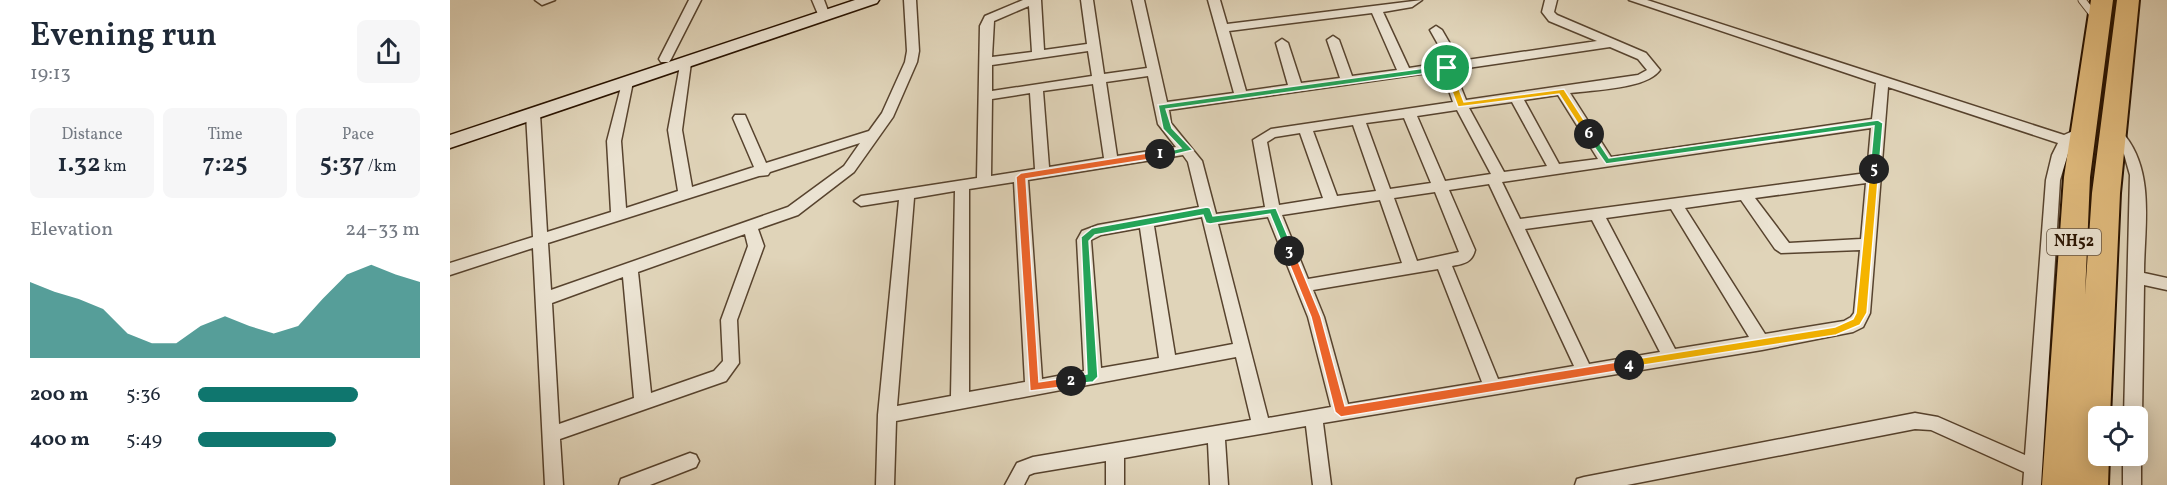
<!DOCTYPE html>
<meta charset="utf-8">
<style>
body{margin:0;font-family:Vollkorn,serif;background:#f6f6f7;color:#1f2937;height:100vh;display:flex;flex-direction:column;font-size:22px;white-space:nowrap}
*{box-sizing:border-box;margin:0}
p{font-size:20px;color:#747a83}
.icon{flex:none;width:33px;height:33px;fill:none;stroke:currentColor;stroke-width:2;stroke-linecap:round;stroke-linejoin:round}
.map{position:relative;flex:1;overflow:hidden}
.panel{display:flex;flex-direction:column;background:#fff;width:450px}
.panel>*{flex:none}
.controls{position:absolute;left:1638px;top:406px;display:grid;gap:12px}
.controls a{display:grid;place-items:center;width:60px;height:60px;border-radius:9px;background:#fff;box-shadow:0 3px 15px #0003;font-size:30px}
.pin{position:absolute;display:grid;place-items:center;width:51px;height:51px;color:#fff;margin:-26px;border:3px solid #fff;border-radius:50%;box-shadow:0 2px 6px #0007}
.km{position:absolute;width:30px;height:30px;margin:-15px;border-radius:50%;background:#222;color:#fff;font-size:16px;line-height:30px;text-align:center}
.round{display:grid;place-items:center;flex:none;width:63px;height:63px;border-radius:9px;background:#f6f6f7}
.overview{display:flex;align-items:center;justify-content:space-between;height:102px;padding:0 30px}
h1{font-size:33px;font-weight:600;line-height:45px}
.figures{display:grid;grid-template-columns:repeat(3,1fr);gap:9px;height:102px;padding:6px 30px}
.figures div{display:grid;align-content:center;border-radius:9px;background:#f6f6f7;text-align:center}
.figures b{font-size:26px;font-weight:600}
.figures small{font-size:16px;font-weight:400}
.figures p{font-size:16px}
.chart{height:168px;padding:12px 30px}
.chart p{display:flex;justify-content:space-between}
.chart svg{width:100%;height:108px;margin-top:6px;fill:#0f766e;opacity:.7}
ul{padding:0 30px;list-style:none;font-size:20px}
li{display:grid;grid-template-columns:96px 72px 1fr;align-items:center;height:45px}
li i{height:15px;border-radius:8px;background:#0f766e}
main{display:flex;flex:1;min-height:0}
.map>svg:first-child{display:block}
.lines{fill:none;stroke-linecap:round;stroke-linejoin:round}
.lane-casing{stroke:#57432e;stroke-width:9}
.street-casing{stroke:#57432e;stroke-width:3}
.secondary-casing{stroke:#291300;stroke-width:3}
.highway-casing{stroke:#291300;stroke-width:4}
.lane{stroke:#ebe3d2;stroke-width:7}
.street{fill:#ebe3d2;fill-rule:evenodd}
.secondary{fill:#ebe3d2;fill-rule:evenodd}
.highway{fill:#e0ba7c;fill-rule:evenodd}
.split-1{fill:#22a559;stroke:#fff;stroke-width:1.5}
.split-2{fill:#f0652b;stroke:#fff;stroke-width:1.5}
.split-3{fill:#22a559;stroke:#fff;stroke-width:1.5}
.split-4{fill:#f0652b;stroke:#fff;stroke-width:1.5}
.split-5{fill:#f5b400;stroke:#fff;stroke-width:1.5}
.split-6{fill:#22a559;stroke:#fff;stroke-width:1.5}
.split-7{fill:#f5b400;stroke:#fff;stroke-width:1.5}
.labels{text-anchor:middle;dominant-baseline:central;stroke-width:5;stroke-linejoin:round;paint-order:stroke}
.shield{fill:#ebe3d2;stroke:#63513f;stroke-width:1.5}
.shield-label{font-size:16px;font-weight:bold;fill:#291300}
</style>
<main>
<section class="panel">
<div class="overview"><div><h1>Evening run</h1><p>19:13</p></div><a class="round"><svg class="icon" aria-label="share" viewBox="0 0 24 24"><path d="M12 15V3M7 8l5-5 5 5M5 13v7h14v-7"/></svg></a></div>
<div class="figures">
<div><p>Distance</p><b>1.32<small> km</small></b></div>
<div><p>Time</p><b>7:25</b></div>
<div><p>Pace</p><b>5:37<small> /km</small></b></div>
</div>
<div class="chart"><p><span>Elevation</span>24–33 m</p>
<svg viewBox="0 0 160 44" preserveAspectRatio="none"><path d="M0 44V13L10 17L20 20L30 24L40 34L50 38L60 38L70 31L80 27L90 31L100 34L110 31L120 20L130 10L140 6L150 10L160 13V44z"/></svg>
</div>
<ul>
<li><b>200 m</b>5:36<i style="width:72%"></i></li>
<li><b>400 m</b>5:49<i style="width:62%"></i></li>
</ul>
</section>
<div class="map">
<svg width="1717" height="485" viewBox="0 0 1717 485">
<rect width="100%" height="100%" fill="#e0d4b9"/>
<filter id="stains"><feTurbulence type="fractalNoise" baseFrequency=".00333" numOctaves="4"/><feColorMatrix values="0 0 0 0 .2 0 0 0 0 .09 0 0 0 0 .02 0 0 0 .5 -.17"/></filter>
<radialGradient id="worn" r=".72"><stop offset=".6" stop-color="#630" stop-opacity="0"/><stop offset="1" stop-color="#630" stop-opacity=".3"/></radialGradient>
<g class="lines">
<defs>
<path id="lane" d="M1632 0 1646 18"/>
<path id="street" d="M85 0H105L92 5Z
M239 0H251L221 59 219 62H211L209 59Z
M362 0H374L380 16 378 19H370Z
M454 0H466L469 51 467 62 443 117 404 172 348 215 308 229 314 246 287 320 289 363 276 381 110 439 113 485H95L83 248 0 275V263L83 237 76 114 78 111H88L90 114 97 232 161 212 157 141 173 79H181L183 82 171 141 176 208 228 191 218 130 231 60 235 59 241 63 232 130 242 187 304 167 283 118 285 115H295L316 163 419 131 432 113 455 62 457 51ZM410 143 394 166 338 207 101 290 98 243 309 176 318 175 320 172ZM295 234 298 246 271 320 273 361 264 371 201 393 188 272ZM173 277 184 398 109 424 102 303Z
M573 0H591L594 50 637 44 631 0H643L654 74 697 68 682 0H694L717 102 784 93 758 0H770L777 24 972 0 962 7 933 12 959 68 998 62 980 30 986 26 992 30 1010 61 1147 41 1099 21 1092 12 1095 0H1107L1104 12 1107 15 1196 53 1210 70C1197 89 1143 90 1120 93L1161 157 1422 119 1426 83 1179 0H1197L1614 135 1623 131 1628 132 1630 135 1626 139 1637 143 1639 146 1632 151 1620 147 1610 180 1591 485H1573L1574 472 1481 430 1465 429 1177 485H1125L1127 479 1134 477 1465 413 1488 417 1575 455 1596 180 1602 155 1608 143 1438 87 1420 313 1413 327 1403 332 1312 350 873 423 881 485H863L856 426 775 440 778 485H760L758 443 674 458V485H656V461L584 473 579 475 574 485H555L567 463 583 457 801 420 786 357 446 421 444 485H426L428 415 449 200 411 206 404 201 411 196 527 178 530 26 535 16ZM579 6 582 52 542 57 544 21ZM922 13 947 70 902 76 889 40 883 36 877 40 890 78 851 83 838 43 832 39 826 43 838 85 796 91 779 31ZM1160 47 1188 59 1197 70 1188 75 1016 100 1004 70ZM638 51 642 76 542 91V65ZM992 71 1003 102 821 129 803 140 815 207 766 214 752 161 721 123 719 110ZM698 76 708 124 726 147 667 156 656 82ZM643 84 654 158 599 167 593 91ZM580 93 585 169 541 176 542 99ZM1108 95 1148 159 1109 164 1074 100ZM1062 102 1097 166 1054 172 1019 108ZM1007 110 1041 174 995 181 967 116ZM954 118 981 183 940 189 916 123ZM903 125 926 191 887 196 863 131ZM1421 128 1417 173 1070 219 1052 182ZM850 133 873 198 829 205 817 142 825 137ZM733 155 738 162 749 207 648 225 632 231 627 240 634 371 592 379 578 180ZM564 182 575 382 519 392V189ZM1416 183 1411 239 1339 243 1305 198ZM1039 184 1124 366 1048 379 1002 266C1013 264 1022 263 1025 250L999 190ZM505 191 501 396 447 406 464 198ZM985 192 1009 252 967 261 944 198ZM930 200 952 263 858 279 832 215ZM1291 200 1325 249 1331 253 1410 250 1404 313 1401 317 1394 321 1315 334 1235 208ZM1221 209 1299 337 1225 349 1156 218ZM752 217 783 344 725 355 704 226ZM818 217 858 317 881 407 818 418 768 224ZM1142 220 1210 352 1139 364 1075 229ZM690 228 709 358 651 368 641 240 651 235ZM988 269 1032 382 898 404 874 317 863 290Z
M1663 126C1670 127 1672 132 1676 137 1705 175 1694 229 1694 273L1717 278V290L1694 285 1692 417 1688 423V417H1674L1680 175 1674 154 1656 130Z
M1688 450 1691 456V485H1673V456H1688Z
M240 453 246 455 249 461 246 467 200 485H169L171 479Z"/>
<path id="secondary" d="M405 0H429L427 3 0 148V135Z"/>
<path id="highway" d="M1641 0H1663L1640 177 1635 295 1642 193 1667 0H1689L1670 193 1660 417H1648V456H1659L1658 485H1592L1614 177Z"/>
</defs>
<use href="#lane" class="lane-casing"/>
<use href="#street" class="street-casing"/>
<use href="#secondary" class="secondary-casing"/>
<use href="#highway" class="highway-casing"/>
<use href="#lane" class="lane"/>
<use href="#street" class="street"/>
<use href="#secondary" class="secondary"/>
<use href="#highway" class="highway"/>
</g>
<path class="split-1" d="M997 65 1000 70 716 109 722 128 743 150 710 158 706 154 731 148 713 129 708 105Z"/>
<path class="split-2" d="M710 151 715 154 714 157 576 179 589 382 621 377 626 381 621 386 580 391 566 177 571 173Z"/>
<path class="split-3" d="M757 207 760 208 763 216 826 208 844 251 836 253 820 214 760 224 756 223 753 215 645 235 639 241 648 377 643 382 617 385V378L637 374 631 237 642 228Z"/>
<path class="split-4" d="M839 247 844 251 871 317 895 406 1179 360 1185 365 1179 369 891 417 885 412 861 317 834 251Z"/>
<path class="split-5" d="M1424 166 1429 169 1417 313 1410 325 1386 335 1175 368 1174 365 1179 360 1385 327 1403 319 1406 313 1420 169Z"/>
<path class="split-6" d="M1428 120 1433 123 1429 169 1424 173 1420 169 1424 126 1156 164 1135 134 1142 132 1159 158Z"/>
<path class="split-7" d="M997 65 1001 68 1014 102 1114 89 1143 134 1136 136 1109 94 1008 107 993 68Z"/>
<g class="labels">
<rect class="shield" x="1597" y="229" width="54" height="26" rx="4.5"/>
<g class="shield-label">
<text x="1624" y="242">NH52</text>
</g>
</g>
<rect width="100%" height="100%" filter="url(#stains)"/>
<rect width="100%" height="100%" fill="url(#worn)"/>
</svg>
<div class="controls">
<a><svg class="icon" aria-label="locate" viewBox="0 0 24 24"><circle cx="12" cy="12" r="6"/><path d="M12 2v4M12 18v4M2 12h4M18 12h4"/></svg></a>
</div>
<div class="pin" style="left:997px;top:68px;background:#1e9e55"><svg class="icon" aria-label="arrive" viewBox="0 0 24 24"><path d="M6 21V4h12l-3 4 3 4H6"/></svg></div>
<b class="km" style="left:710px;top:154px">1</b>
<b class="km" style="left:621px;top:381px">2</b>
<b class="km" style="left:839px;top:251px">3</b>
<b class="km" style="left:1179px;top:365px">4</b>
<b class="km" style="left:1424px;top:169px">5</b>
<b class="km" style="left:1139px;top:134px">6</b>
</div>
</main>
